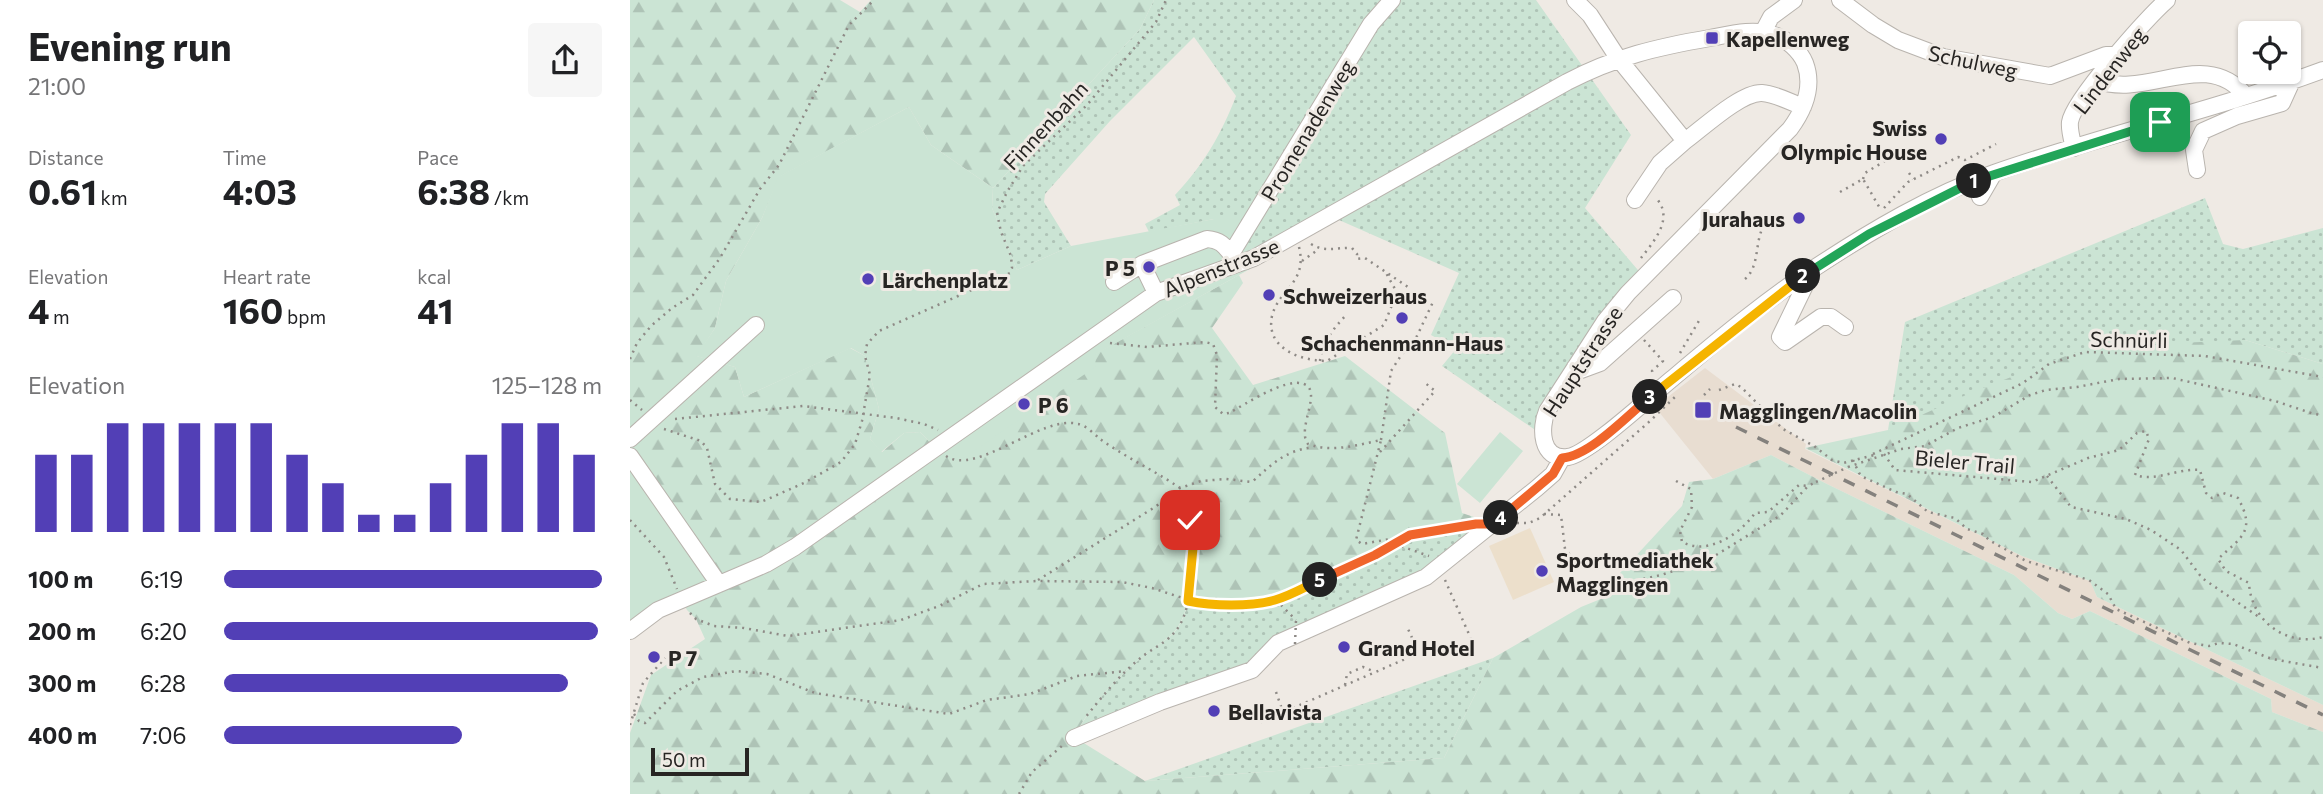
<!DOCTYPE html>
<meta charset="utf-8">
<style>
body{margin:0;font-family:Commissioner,sans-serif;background:#f6f6f6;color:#202124;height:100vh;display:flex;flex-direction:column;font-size:26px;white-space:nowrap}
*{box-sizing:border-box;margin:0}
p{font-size:23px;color:#757577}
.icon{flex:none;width:38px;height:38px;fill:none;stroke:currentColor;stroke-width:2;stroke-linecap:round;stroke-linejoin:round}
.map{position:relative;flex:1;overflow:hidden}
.details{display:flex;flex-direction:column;background:#fff;width:630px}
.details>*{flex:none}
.tools{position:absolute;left:1608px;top:21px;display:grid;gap:14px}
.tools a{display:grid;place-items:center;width:63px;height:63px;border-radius:7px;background:#fff;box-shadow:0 2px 5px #0004;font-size:35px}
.scale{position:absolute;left:21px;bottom:18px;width:98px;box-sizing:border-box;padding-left:7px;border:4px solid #272523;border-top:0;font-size:19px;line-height:24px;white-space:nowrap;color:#272523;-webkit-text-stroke:5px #efeae4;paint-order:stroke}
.pin{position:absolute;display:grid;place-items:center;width:60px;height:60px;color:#fff;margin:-30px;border-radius:14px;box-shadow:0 4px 10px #0006}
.km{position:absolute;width:35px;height:35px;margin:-18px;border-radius:50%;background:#222;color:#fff;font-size:19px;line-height:35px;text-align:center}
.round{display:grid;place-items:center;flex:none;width:74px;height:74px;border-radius:7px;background:#f6f6f6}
.summary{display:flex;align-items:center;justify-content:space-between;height:119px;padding:0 28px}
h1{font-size:38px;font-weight:700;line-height:52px}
.figures{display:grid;grid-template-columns:repeat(3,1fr);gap:10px;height:119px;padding:7px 28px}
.figures div{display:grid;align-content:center}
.figures b{font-size:35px;font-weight:700}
.figures small{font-size:19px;font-weight:400}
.figures p{font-size:19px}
.chart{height:196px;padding:14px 28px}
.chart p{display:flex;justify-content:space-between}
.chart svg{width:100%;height:126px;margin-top:7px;stroke:#523fb6;stroke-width:6}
ul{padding:0 28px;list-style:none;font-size:23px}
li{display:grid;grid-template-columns:112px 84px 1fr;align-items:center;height:52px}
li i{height:18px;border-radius:9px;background:#523fb6}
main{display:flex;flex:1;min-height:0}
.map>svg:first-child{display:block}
.education{fill:#ecdfcb}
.built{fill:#e8ddd1}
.grass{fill:url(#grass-dots)}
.forest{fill:url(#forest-firs)}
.park{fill:#cbe4d4}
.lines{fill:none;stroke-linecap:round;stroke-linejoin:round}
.minor-casing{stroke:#b9b4ae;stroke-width:18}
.path{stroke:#8e8a86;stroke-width:2.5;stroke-dasharray:2 5;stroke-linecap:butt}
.minor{stroke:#fff;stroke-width:16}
.rail{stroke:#84817d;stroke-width:3.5;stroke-dasharray:12 12;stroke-linecap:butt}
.path-bridge{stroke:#8e8a86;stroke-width:2.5;stroke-dasharray:2 5;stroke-linecap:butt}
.split-1-casing{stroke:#fff;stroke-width:14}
.split-2-casing{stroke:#fff;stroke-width:14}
.split-3-casing{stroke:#fff;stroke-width:14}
.split-4-casing{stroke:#fff;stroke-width:14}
.split-5-casing{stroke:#fff;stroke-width:14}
.split-6-casing{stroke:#fff;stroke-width:14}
.split-1{stroke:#22a559;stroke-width:9}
.split-2{stroke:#22a559;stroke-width:9}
.split-3{stroke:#f5b400;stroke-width:9}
.split-4{stroke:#f0652b;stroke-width:9}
.split-5{stroke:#f0652b;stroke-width:9}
.split-6{stroke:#f5b400;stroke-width:9}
.poi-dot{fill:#523fb6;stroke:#efeae4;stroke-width:2.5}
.labels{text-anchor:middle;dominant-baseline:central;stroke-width:6;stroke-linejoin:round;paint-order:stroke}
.poi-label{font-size:21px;font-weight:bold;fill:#272523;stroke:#efeae4;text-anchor:start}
.street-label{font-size:21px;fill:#272523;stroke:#efeae4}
</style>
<main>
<section class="details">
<div class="summary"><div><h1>Evening run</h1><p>21:00</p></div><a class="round"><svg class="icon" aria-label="share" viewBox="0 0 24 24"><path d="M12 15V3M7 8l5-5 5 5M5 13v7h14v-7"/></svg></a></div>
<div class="figures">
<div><p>Distance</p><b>0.61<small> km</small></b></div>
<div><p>Time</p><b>4:03</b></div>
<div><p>Pace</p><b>6:38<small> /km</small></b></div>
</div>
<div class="figures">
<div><p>Elevation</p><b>4<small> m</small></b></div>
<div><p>Heart rate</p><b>160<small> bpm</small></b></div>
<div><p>kcal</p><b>41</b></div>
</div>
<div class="chart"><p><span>Elevation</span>125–128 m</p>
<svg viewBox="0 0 160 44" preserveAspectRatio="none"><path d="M5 44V17M15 44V17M25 44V6M35 44V6M45 44V6M55 44V6M65 44V6M75 44V17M85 44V27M95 44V38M105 44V38M115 44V27M125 44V17M135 44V6M145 44V6M155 44V17"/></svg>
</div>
<ul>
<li><b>100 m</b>6:19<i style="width:100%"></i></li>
<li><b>200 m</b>6:20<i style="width:99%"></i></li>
<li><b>300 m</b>6:28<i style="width:91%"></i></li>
<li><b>400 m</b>7:06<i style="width:63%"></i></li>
</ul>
</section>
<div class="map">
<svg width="1693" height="794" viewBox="0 0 1693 794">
<defs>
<pattern id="grass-dots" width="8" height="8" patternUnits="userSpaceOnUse" patternTransform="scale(1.75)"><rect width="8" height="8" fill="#cbe4d4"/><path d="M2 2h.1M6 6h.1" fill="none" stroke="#aec3b6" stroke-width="1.8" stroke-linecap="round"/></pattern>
<pattern id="forest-firs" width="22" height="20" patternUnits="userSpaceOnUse" patternTransform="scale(1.75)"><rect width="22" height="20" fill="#cbe4d4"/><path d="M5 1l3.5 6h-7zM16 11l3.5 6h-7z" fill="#aec3b6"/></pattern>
</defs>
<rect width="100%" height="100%" fill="#efeae4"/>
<path class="education" d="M900 528 924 582 883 600 859 546Z"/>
<path class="built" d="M1075 368 1176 444 1175 449 1392 556 1460 581 1467 597 1693 705V732L1642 712 1641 699 1460 611 1442 619 1428 613 1384 575 1195 483 1141 455 1083 479 1025 407Z"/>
<path class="grass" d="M524 0H906L1001 135 955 208 1013 276 911 434 812 366 826 349 801 335 829 273 709 220 609 275 584 219 519 232 515 224 550 205 545 195C574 164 591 135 606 96L564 37 480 121 415 194 414 202 441 246 387 270 362 208 363 188 510 29Z
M1575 198 1593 244 1613 249 1693 228V364L1615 340 1258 430 1275 322Z
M846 524H865L809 567 648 643 622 670 444 738C459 707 484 680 511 658 537 636 550 638 558 601L571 604 764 544 780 535Z
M863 658 814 758 515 781Z"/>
<path class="forest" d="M0 0H210L230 12 241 0H524L510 29 363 188 301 145 279 107 149 177 132 218 96 281 85 328 67 356 105 367 114 397 220 348 235 356 249 409 240 439 252 452 274 433 290 432 305 447 465 354 609 275 613 283 582 328 623 385 715 356 815 433 832 513 865 524H846L780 535 745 555 646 600 585 605 558 601C549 638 537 636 511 658 484 680 460 706 444 737L515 781 814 758 863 658 951 607 983 594 990 573 1052 506 1059 482 1083 479 1141 455 1195 483 1384 575 1428 613 1442 619 1460 611 1641 699 1642 712 1693 732V794H0V733L21 675 75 639 66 619 57 610 51 599 0 456Z
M1615 340 1693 364V705L1467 597 1460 581 1392 556 1175 448 1258 430 1345 391 1459 347Z"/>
<path class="park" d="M279 107 301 145 363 188 362 208 387 270 441 246 584 219H608L617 229 605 264 609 275 466 354 465 367 334 458 305 447 290 432 274 433 251 452 240 439 249 409 235 356 221 348 114 397 105 367 66 356 85 328 96 281 132 218 148 177Z
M870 432 893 451 850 503 827 484Z
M0 456 89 584 0 631Z"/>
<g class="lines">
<defs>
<path id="minor" d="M945 0 960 15 988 58 1055 141 1030 163 1005 200
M1210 0 1243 25 1268 40 1313 57 1420 76 1476 55H1487
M1133 32 1141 17 1164 0
M1466 80C1518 100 1575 46 1616 96
M1055 141C1073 128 1111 92 1132 93 1146 94 1160 102 1173 107
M1444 148C1442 140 1439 130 1440 122 1443 100 1518 17 1537 0
M1567 170 1564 150 1573 131 1607 116 1652 103 1662 81
M1350 197 1364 173
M605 264 601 254 741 24 762 0
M1182 271 1150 337 1155 342 1191 317H1201L1215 327
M484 282 512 264
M526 293 512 264 577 239C590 240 594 245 601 254
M945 367 951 370 970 363 1043 298
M0 439 126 325
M0 456 89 584
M0 631 28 610 136 564 165 547 526 293 624 258 937 82C985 57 1027 47 1080 38 1101 34 1124 28 1144 35 1157 39 1170 51 1175 63 1184 87 1174 110 1160 129L998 293 975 321 917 411C910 427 910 461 938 457 959 454 1023 394 1043 378 1089 339 1136 300 1186 267 1241 231 1301 195 1364 173 1472 135 1585 110 1693 70
M444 738 530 702 622 670 648 643 796 577 907 488 923 474 932 458"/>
</defs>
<use href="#minor" class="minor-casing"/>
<path class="path" d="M1279 173 1283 179
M1233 179 1235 173 1255 161
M1210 192 1233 179 1251 210
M1254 208 1278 182 1328 157 1335 160 1366 144
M681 244C696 253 706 247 722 248L727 254V259L735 258 778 287
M669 247C678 283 648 290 642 316 635 349 672 361 697 361L754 325 766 295 765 289 756 273
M1011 258C1025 240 1045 217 1025 197
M672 261 689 249
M1115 279C1129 267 1125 246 1132 229
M1014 340 1033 361 1022 371 1025 376
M480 343 517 347 575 342 583 344 587 355 585 407 593 414 599 413C616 404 656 377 674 384 693 391 666 429 678 444 702 453 727 445 751 440L726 540 732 544 760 539 769 541
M1050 353 1070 319
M0 359 7 343 21 326 42 308 63 295 90 258 130 189 149 165 219 25 244 0
M690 361C692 342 704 328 717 314
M1089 390 1105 384 1111 387 1153 429 1184 446 1202 460 1213 463 1244 455
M1074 395 1080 389
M0 400 12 410
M45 419 173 406 266 418 294 424 308 430
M34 429 71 441 77 448 85 484 100 499 131 502 174 483 211 462 225 444 232 421 240 375 235 356 237 344 249 331 380 273 382 268 381 256 371 232 367 213 377 192 393 166 457 105 526 22 536 0
M751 440 761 371 770 357 787 336 803 302
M750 452 805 391 794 382
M1243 454 1393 383 1419 364 1455 352 1575 356 1693 377
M1254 454 1265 470 1402 482 1458 458 1489 450 1507 433 1516 431 1519 439 1505 475C1527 482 1547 468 1570 470L1576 493 1582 498 1593 493 1608 498C1627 532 1610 538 1588 559L1596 571 1619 583C1621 621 1656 647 1693 637
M316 456C346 477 412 414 448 424 456 425 464 434 470 439 498 459 530 473 557 493 561 529 570 607 543 634 535 643 522 649 513 656 490 674 472 697 454 719
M1223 460 1229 473 1233 477 1266 492 1277 494 1298 512 1325 518 1337 529 1353 534 1359 540 1396 561 1459 580 1478 594 1486 609 1560 643 1579 646 1589 643 1603 644 1642 659 1693 668
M1218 467 1271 449 1295 446 1328 428 1363 417 1400 395 1416 390 1447 387 1489 379 1542 378 1645 401 1684 414 1693 415
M1417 476 1441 507 1496 519 1521 530 1551 550 1572 578 1629 617
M1046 481 1061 489 1062 507 1050 531 1052 542C1078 556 1110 534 1125 513L1138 512 1169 485 1177 486
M914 514 931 515 935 549 947 563
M0 520 34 557 47 589
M887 523H899L910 518 1020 421 1046 396
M765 544 799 556
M408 580 525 507 550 488 571 481 596 479 622 482C643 463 655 451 683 447
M815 580 842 641
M973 582 981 586 1031 575 1078 560 1151 515 1178 486 1186 482
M646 600 666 620
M60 613 66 619 84 626 114 628 158 636 271 620 309 606 353 584 407 581 492 582 522 588 571 604 585 605 646 600 745 555 780 535 835 526
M715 685 717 674 733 667 745 672
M646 692 653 712
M4 714 9 721 15 723 47 691 73 677 106 671 137 674 185 693 319 714 357 700 400 694 447 676 496 671
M631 722 789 653 778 629
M0 725 13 683 35 658
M389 794 402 772 433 745"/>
<use href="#minor" class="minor"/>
<path class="rail" d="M1106 427 1693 715"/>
<path class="path-bridge" d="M1186 482 1218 467
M665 644 666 620"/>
</g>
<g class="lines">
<defs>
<path id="split-1" d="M1344 181 1530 122"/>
<path id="split-2" d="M1173 276 1239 234 1344 181"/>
<path id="split-3" d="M1020 397 1173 276"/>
<path id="split-4" d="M871 518 923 474 932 458C960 456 998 415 1020 397"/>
<path id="split-5" d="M690 580 745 555 780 535 846 524H865L871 518"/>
<path id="split-6" d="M560 520 563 548 558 601C582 606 620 607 645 600 660 596 675 587 690 580"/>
</defs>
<use href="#split-1" class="split-1-casing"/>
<use href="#split-2" class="split-2-casing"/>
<use href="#split-3" class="split-3-casing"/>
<use href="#split-4" class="split-4-casing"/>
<use href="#split-5" class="split-5-casing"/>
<use href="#split-6" class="split-6-casing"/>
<use href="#split-1" class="split-1"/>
<use href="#split-2" class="split-2"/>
<use href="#split-3" class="split-3"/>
<use href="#split-4" class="split-4"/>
<use href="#split-5" class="split-5"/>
<use href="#split-6" class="split-6"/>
</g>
<g class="poi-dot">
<rect x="1075" y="31" width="14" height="14" rx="3.5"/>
<circle cx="1311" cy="139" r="7"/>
<circle cx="1169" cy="218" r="7"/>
<circle cx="519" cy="267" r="7"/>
<circle cx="238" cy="279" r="7"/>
<circle cx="639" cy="295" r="7"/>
<circle cx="772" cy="318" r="7"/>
<circle cx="394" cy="404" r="7"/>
<rect x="1064" y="401" width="18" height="18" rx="3.5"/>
<circle cx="912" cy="571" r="7"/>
<circle cx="714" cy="647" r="7"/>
<circle cx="24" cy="657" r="7"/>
<circle cx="584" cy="711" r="7"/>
</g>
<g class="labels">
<g class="poi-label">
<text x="1096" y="38">Kapellenweg</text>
<text x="1297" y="127" text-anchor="end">Swiss<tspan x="1297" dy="24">Olympic House</tspan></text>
<text x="1155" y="218" text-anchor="end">Jurahaus</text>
<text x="505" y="267" text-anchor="end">P 5</text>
<text x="252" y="279">Lärchenplatz</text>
<text x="653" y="295">Schweizerhaus</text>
<text x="772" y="342" text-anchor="middle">Schachenmann-Haus</text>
<text x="408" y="404">P 6</text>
<text x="1089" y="410">Magglingen/Macolin</text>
<text x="926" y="559">Sportmediathek<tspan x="926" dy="24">Magglingen</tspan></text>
<text x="728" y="647">Grand Hotel</text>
<text x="38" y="657">P 7</text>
<text x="598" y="711">Bellavista</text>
</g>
<g class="street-label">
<text transform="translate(1343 61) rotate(12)">Schulweg</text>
<text transform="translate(1479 70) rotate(-52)">Lindenweg</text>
<text transform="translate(415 125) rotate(-47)">Finnenbahn</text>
<text transform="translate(677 130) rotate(-59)">Promenadenweg</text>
<text transform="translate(591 267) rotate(-22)">Alpenstrasse</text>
<text transform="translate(1499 339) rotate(1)">Schnürli</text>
<text transform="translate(952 361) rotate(-57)">Hauptstrasse</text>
<text transform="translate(1335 461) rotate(5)">Bieler Trail</text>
</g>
</g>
</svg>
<div class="tools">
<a><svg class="icon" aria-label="locate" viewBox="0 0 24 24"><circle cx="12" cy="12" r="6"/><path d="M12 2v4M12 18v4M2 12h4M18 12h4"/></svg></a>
</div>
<div class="scale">50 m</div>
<div class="pin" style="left:1530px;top:122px;background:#1e9e55"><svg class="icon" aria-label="arrive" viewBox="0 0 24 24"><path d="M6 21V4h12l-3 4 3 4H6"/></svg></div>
<div class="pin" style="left:560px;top:520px;background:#d93025"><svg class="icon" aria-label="check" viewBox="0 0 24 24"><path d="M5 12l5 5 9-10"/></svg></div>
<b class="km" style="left:1344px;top:181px">1</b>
<b class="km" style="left:1173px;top:276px">2</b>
<b class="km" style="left:1020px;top:397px">3</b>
<b class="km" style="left:871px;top:518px">4</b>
<b class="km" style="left:690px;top:580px">5</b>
</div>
</main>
